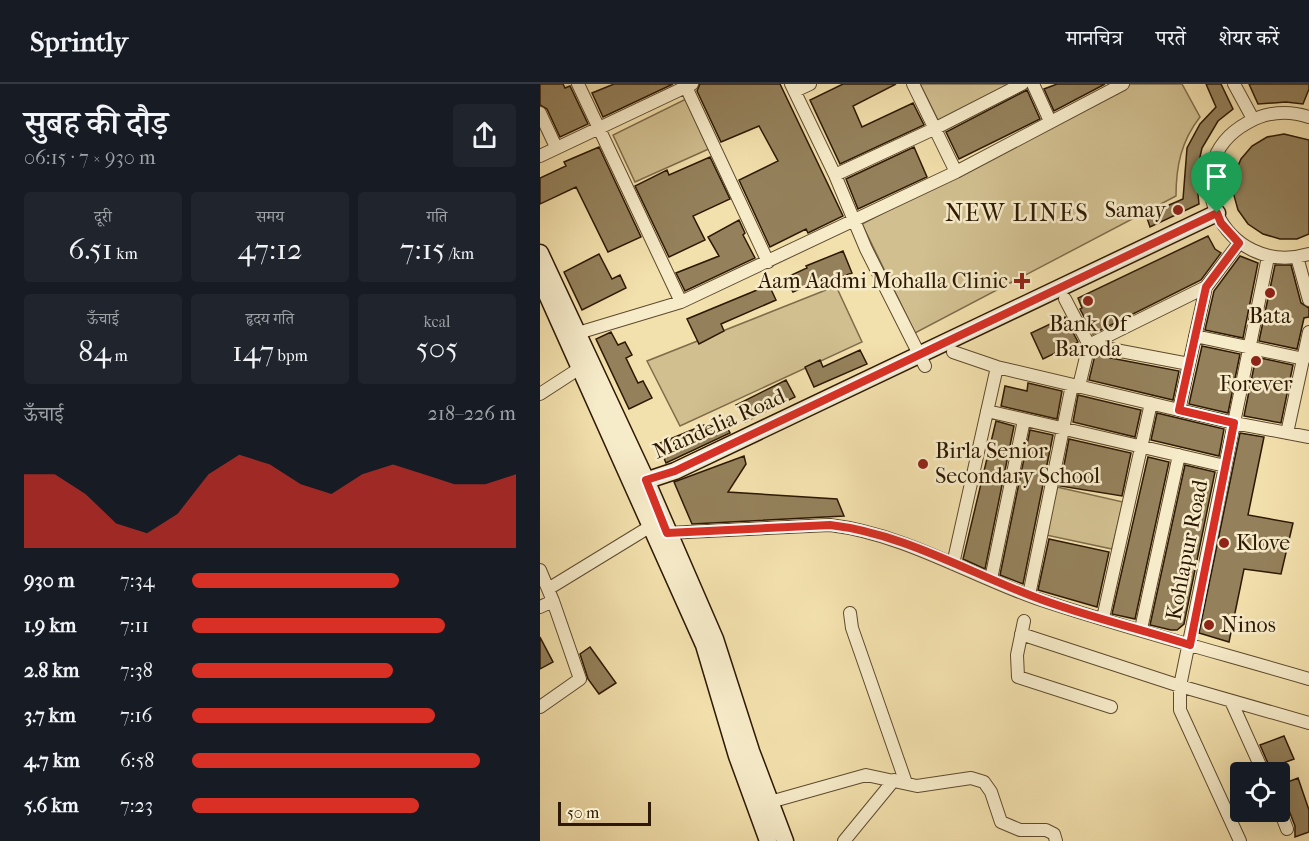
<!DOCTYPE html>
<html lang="hi">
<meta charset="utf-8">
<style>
body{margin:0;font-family:"IM FELL French Canon","Noto Serif Devanagari",serif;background:#20242c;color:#f1f3f6;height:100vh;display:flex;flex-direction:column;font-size:22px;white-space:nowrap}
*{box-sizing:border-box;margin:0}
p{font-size:20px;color:#9ea1a6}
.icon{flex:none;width:33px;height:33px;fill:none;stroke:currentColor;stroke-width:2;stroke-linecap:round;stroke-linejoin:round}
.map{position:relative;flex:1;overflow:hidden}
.side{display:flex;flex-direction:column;background:#171b24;width:540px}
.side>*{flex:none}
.tools{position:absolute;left:690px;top:678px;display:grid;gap:12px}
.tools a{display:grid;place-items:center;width:60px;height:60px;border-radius:6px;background:#171b24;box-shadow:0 6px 24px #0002;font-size:30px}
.scale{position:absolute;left:18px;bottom:15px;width:93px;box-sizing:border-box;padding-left:6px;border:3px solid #2d1803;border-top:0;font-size:16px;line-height:21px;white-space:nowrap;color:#2d1803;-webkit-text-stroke:4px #f7ecca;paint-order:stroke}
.pin{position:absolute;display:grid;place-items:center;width:51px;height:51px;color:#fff;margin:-62px -26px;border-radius:50% 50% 50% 0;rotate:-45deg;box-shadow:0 0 6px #0007}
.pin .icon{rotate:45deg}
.round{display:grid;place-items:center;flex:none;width:63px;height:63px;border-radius:6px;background:#20242c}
.overview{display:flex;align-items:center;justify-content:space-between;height:102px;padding:0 24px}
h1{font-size:33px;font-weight:600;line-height:45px}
.metrics{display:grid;grid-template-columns:repeat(3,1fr);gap:9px;height:102px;padding:6px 24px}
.metrics div{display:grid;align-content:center;border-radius:6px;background:#20242c;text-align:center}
.metrics b{font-size:30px;font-weight:600}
.metrics small{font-size:16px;font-weight:400}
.metrics p{font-size:16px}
.chart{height:168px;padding:12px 24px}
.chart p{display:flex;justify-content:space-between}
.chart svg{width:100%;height:108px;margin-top:6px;fill:#d93025;opacity:.7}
ul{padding:0 24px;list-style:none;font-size:20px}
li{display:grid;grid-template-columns:96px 72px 1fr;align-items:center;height:45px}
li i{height:15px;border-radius:8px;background:#d93025}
header{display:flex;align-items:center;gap:36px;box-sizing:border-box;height:84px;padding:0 30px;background:#171b24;border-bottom:2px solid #363941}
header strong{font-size:28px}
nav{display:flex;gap:33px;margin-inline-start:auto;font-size:21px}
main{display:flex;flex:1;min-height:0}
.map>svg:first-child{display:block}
.green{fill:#d1bf90;stroke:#7f6c4a;stroke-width:1.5}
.building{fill:#94815b;stroke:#2d1803;stroke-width:1.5}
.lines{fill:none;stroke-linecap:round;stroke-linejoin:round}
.street-casing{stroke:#5e4a2e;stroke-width:14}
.secondary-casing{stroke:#2d1803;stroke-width:19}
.street{stroke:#f7ecca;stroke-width:12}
.secondary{stroke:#f7ecca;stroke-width:16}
.route-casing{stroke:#fff;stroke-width:12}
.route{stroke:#d93025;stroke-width:8}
.poi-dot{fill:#8f2418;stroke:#f7ecca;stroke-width:2}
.labels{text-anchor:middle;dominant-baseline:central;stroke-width:5;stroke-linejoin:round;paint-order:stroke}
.poi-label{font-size:22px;fill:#2d1803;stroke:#f7ecca}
.street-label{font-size:22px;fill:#2d1803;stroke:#f7ecca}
.neighbourhood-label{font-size:24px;letter-spacing:1.5px;fill:#2d1803;stroke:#f7ecca}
</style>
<header>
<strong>Sprintly</strong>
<nav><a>मानचित्र</a><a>परतें</a><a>शेयर करें</a></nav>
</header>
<main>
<section class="side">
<div class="overview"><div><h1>सुबह की दौड़</h1><p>06:15 · 7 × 930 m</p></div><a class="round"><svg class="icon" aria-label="share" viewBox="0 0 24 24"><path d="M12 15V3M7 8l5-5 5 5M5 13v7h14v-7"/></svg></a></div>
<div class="metrics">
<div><p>दूरी</p><b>6.51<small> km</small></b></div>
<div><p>समय</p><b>47:12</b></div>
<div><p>गति</p><b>7:15<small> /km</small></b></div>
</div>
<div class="metrics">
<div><p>ऊँचाई</p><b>84<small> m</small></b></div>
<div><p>हृदय गति</p><b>147<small> bpm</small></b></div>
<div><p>kcal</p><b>505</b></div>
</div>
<div class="chart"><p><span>ऊँचाई</span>218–226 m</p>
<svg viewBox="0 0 160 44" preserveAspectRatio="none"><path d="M0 44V14L10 14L20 22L30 34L40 38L50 30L60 14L70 6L80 10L90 18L100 22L110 14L120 10L130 14L140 18L150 18L160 14V44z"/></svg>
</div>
<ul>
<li><b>930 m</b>7:34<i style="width:64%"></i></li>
<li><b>1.9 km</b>7:11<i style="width:78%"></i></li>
<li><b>2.8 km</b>7:38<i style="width:62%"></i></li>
<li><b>3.7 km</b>7:16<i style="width:75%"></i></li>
<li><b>4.7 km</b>6:58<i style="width:89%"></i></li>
<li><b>5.6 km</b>7:23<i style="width:70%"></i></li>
</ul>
</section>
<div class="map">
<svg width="769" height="757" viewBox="0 0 769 757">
<rect width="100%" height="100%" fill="#f3e1ad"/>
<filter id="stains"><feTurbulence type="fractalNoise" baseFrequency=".00333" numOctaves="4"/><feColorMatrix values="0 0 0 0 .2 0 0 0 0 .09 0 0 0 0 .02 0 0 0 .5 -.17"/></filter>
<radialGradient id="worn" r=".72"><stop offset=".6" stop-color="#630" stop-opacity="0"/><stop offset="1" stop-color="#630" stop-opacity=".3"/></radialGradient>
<path class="green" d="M380 0H478L399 38Z
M589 0H642L660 33C641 57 636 83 636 112L375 249 322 140Z
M152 12 173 63 95 98 73 51Z
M296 202 322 258 140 342 107 277Z
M517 403 583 418 572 465 506 451Z"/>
<path class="building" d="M0 0H23L25 4 30 2 48 40 20 53 7 25 0 21Z
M74 0H133L63 33 52 9Z
M160 0H240L303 132 268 149 266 145 230 163 199 96 238 77 219 42 181 58 157 7Z
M303 0H356L313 22 322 43 373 19 384 41 300 80 270 16Z
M517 0H565L514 27 504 5Z
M666 0H681L693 25 678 37 662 64 656 91 659 120 610 143 606 131 643 115 647 64 660 40 676 23Z
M709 0H769V5L763 20 746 18 718 20Z
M487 6 500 35 419 75 406 48Z
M744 50 769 56V150L757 155H740L723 150 708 140 698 126 693 108 694 91 701 75 712 62 727 53Z
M59 63 101 153 68 168 36 103 0 120V94L26 82 24 78Z
M374 63 387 93 318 125 306 95Z
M170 73 190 115 153 132 165 156 129 173 95 102 127 86 129 91Z
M199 136 205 149 203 151 215 174 145 207 136 189 179 172 168 153Z
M668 152 675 165 681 169 661 196 553 250 540 225 542 224 538 214Z
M303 167 312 189 275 203 273 199 253 208 245 194 267 184 266 182Z
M59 170 72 195 80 191 86 204 42 226 24 188Z
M700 172 718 179 703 254 665 246 674 207Z
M735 181H751L761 219 769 224V233L764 234 757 265 719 257Z
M229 201 236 216 181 240 184 247 159 260 147 235Z
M525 233 538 258 503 275 491 249Z
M71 248 78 261 85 258 92 271 86 274 98 299 103 297 112 314 89 325 56 255Z
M662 262 700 270 688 329 649 320Z
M320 266 327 280 274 303 265 283 280 276 283 283Z
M555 271 639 287 633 316 549 296Z
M716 273 753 281 741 339 704 332Z
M246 296 255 313 205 338 196 321Z
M488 299 522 307 517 335 461 322 465 302 487 307Z
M538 311 601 326 595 353 533 338Z
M617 329 684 345 679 372 611 356Z
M456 337 474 342 445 485 423 475Z
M185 339 190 349 126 379 118 360 164 341 167 347Z
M490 346 513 351 483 500 460 491Z
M700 349 724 353 708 431 753 439 741 490 704 485 689 558 659 549Z
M529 355 591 369 582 412 520 402Z
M204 372 206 380 188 408 297 415 304 432 152 440 134 398Z
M608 373 629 378 595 535 572 530Z
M645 381 675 388 644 540 637 546H631L610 541Z
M509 455 569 468 557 523 498 506Z
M0 553 13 578 0 585Z
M50 563 76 599 59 610 48 595 40 570Z
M744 652 754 675 730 684 720 661Z
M758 694 769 726V748L755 753V742L748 724 740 719V701Z"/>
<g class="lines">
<defs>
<path id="street" d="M38 0 141 218
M251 0 295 91 326 165 385 282
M373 0 416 88
M493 0 510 37
M694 0 713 35
M146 3 228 178
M255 7 270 0
M0 29 16 63
M769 33C748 26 726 28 707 39 630 82 684 195 769 170
M0 72 152 0
M295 91 396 44 482 0
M757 173 769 216
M666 203 699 159
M525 215 549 261 666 203 639 326
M38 249 141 218 416 88 583 0
M655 252 764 275
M413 268 457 283 694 339 769 353
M539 302 549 261 649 280
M0 310 40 284
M447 327 685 382
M747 349 769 248
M127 449 290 441C365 450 431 492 501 516 589 545 680 569 769 595
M413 480 457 283
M0 486 13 517 0 523
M451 495 484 336
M8 505 111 442
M489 511 532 301
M310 529 312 544 366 699
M563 534 611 319
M484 537 477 571 478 593 571 623
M601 545 639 371
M481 550 640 602 769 639
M691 617 723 688
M0 623 40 595 13 517
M230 718 326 691 377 702 431 694 444 698 451 708 461 738 480 746H506L514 750 516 757
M740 727 747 745
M304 757 354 696
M700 757 640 626V602L728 173"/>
<path id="secondary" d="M0 169 106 396 175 555 211 667 245 757
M0 195 164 561 197 672 228 757
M93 401 135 387 677 129"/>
</defs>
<use href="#street" class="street-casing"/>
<use href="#secondary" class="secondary-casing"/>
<use href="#street" class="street"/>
<use href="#secondary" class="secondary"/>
</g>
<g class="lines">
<defs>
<path id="route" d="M677 129 681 139 699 159 666 203 639 326 694 339 650 561C598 544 543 532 492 512 426 487 361 449 290 441L127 449 106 396 135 387Z"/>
</defs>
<use href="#route" class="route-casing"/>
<use href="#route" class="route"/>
</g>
<g class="poi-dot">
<circle cx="638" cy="126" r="6"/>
<path d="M479 188h6v6h6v6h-6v6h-6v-6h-6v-6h6z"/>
<circle cx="730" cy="209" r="6"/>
<circle cx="548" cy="217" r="6"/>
<circle cx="716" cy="277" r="6"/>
<circle cx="383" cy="380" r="6"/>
<circle cx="684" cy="459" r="6"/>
<circle cx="669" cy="541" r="6"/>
</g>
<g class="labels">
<g class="poi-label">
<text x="626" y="126" text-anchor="end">Samay</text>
<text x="468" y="197" text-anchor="end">Aam Aadmi Mohalla Clinic</text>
<text x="730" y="232">Bata</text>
<text x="548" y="240">Bank Of<tspan x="548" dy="25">Baroda</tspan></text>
<text x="716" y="300">Forever</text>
<text x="395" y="367" text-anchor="start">Birla Senior<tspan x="395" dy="25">Secondary School</tspan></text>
<text x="696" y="459" text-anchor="start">Klove</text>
<text x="681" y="541" text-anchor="start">Ninos</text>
</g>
<g class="street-label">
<text transform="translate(179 340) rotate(-24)">Mandelia Road</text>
<text transform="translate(647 466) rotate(-79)">Kohlapur Road</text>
</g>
<g class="neighbourhood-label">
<text x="477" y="129">NEW LINES</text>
</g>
</g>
<rect width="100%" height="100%" filter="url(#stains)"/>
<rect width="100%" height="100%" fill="url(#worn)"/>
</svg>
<div class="tools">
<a><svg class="icon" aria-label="locate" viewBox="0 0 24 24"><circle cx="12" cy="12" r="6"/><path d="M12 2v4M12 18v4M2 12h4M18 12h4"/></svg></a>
</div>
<div class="scale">50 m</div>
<div class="pin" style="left:677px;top:129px;background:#1e9e55"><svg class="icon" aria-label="arrive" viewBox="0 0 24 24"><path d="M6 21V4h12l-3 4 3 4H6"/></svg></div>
</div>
</main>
